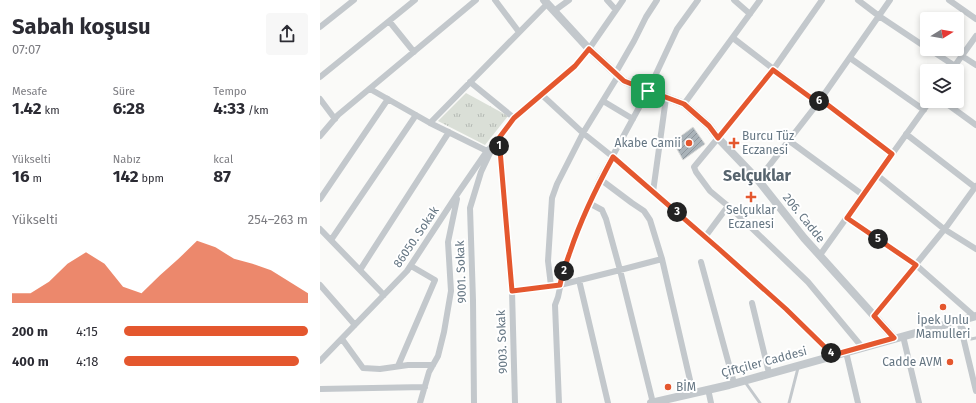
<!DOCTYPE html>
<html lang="tr">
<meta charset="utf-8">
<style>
body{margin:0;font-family:"Fira Sans",sans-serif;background:#f7f7f7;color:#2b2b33;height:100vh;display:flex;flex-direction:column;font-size:15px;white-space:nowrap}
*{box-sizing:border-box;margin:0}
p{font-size:13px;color:#7c7c81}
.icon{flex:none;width:22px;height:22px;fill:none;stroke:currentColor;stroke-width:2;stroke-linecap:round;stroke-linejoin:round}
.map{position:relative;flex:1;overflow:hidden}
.sheet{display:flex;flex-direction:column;background:#fff;width:320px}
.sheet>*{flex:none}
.needle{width:26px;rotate:79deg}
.tools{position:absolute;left:600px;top:12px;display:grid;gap:8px}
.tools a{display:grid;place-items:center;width:44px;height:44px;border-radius:4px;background:#fff;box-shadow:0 2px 6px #0003;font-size:20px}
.pin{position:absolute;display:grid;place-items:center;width:34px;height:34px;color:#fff;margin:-17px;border-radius:8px;box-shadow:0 2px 6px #0006}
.km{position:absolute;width:20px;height:20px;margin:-10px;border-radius:50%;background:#222;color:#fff;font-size:11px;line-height:20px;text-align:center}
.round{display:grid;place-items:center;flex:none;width:42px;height:42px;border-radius:4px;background:#f7f7f7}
.summary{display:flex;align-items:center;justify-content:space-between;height:68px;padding:0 12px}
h1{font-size:22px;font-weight:700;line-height:30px}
.stats{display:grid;grid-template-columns:repeat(3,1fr);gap:6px;height:68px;padding:4px 12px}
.stats div{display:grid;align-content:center}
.stats b{font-size:17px;font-weight:700}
.stats small{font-size:11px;font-weight:400}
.stats p{font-size:11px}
.chart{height:112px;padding:8px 12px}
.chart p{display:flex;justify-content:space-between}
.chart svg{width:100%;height:72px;margin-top:4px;fill:#e4572e;opacity:.7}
ul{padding:0 12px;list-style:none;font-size:13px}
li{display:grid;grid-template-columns:64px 48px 1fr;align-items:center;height:30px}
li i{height:10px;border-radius:5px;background:#e4572e}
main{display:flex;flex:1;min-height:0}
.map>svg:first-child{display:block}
.park{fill:url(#park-tufts)}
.building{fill:url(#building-hatch);stroke:#dcdcda}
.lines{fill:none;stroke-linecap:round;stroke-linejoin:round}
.service{stroke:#c3c8cc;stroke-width:3}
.minor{stroke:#c3c8cc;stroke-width:6}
.tertiary{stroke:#c3c8cc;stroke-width:8}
.route-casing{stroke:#fff;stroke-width:8}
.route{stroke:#e4572e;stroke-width:5}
.poi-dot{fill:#e4572e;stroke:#fff;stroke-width:1.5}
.labels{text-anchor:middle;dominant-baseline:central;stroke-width:4;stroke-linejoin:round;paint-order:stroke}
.poi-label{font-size:12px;fill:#657683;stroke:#fff;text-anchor:start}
.street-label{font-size:12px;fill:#657683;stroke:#fff}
.district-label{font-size:16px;font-weight:bold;fill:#57646e;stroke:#fff}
</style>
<main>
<section class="sheet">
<div class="summary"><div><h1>Sabah koşusu</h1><p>07:07</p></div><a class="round"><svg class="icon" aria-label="share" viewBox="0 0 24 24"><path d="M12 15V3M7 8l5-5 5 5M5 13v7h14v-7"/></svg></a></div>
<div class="stats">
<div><p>Mesafe</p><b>1.42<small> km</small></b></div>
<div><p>Süre</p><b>6:28</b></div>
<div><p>Tempo</p><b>4:33<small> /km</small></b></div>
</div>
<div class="stats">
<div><p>Yükselti</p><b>16<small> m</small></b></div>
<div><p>Nabız</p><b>142<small> bpm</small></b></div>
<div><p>kcal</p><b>87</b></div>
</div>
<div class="chart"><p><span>Yükselti</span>254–263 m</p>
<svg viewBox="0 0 160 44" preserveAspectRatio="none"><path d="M0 44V38L10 38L20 31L30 20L40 13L50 20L60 34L70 38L80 27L90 17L100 6L110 10L120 17L130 20L140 24L150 31L160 38V44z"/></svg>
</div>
<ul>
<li><b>200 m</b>4:15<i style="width:100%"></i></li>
<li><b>400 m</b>4:18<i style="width:95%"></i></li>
</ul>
</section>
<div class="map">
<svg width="656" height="403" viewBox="0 0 656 403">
<defs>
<pattern id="park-tufts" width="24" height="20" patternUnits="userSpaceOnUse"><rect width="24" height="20" fill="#dadfd7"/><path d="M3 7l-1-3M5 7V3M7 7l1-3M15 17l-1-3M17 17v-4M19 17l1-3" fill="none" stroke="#b4b9b4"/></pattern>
<pattern id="building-hatch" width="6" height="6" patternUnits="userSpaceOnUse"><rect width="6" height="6" fill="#aab3b9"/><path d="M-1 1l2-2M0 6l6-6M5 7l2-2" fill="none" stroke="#8e969c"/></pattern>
</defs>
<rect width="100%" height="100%" fill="#fafaf8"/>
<path class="park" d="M146 93 188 116 165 145 118 121Z"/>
<path class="building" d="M373 127 385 144 363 160 353 142Z"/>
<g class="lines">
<path class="service" d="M642 325 651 339 656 338
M425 382 440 403
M469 403 478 368"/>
<path class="minor" d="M175 0 199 32
M287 0 296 10
M414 0 430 14
M502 0 453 70 398 138 374 167 376 172 390 191 414 211 488 282 542 347
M538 0 559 16 607 48
M629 0 656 19
M234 11 249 0
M69 21 94 52
M0 27 34 0
M413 38 498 103
M609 49 635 66
M642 56 656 65
M530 58 604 110
M631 71 656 36
M295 74 314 41 326 17 337 0
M0 77 95 0
M150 82 194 118
M50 89 110 123 167 151 174 144 194 118 255 66 269 49 303 0
M222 95 263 133 293 157 399 249 466 309 513 355
M0 99 15 119
M500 99 572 154
M283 101 313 119
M623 101 656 125
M364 104 440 0
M110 123 227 4
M586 134 656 188
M0 136 18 115 156 0
M179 138 192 291 195 403
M468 140 543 195
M557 175 624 229 656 249
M280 179 312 203 324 211 330 220 342 259 373 393
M438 180 498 103 570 0
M333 192 346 98
M0 199 68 99
M269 203 282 210 286 219 300 270 333 403
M527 218 596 265 654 316
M0 229 64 295
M385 237 408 206
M11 240 96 115
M500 255 610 101
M381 262 414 383
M40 270 129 132
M259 280 288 403
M0 285 35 325
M231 286 228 261 232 198 237 184 263 133 298 76
M192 291 240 285 300 270 342 259
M432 303 449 373
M554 316 627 226 656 186
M639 320 656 391
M583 336 599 403
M22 339 43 368 60 369 88 365H113
M526 352 538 403
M0 361 87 271 138 193 167 151
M78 366 115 280 91 266
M0 389 105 387
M388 389 391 403
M100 403 109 372 118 356 124 332 131 291 128 242 137 199
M154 403 153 300 150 208 161 172 171 151
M239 403 235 305 238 297 242 278 255 237 269 203 280 179 328 91 357 29 378 0"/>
<path class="tertiary" d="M224 0 269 49 304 81 332 92 364 104 389 126 398 138 438 180 484 238 574 338
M331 403 409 385 656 316"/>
</g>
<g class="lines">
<defs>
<path id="route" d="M269 49 304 81 332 92 364 104 389 126 398 138 453 70 498 103 500 99 572 154 527 218 596 265 554 316 574 338 513 355 466 309 399 249 293 157C276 188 261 219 250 252 246 263 242 274 240 285L192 291 179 138 194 118 255 66Z"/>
</defs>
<use href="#route" class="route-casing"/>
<use href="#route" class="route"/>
</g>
<g class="poi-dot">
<circle cx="369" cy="143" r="4"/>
<path d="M412 137h4v4h4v4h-4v4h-4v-4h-4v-4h4z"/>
<path d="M429 191h4v4h4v4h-4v4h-4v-4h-4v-4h4z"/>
<circle cx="623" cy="307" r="4"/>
<circle cx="630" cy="362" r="4"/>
<circle cx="348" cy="387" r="4"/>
</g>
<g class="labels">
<g class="poi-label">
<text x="422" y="136">Burcu Tüz<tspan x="422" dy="14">Eczanesi</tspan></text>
<text x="361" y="143" text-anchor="end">Akabe Camii</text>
<text x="431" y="210" text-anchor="middle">Selçuklar<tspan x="431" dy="14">Eczanesi</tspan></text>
<text x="623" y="320" text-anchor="middle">İpek Unlu<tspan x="623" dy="14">Mamulleri</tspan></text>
<text x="622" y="362" text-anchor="end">Cadde AVM</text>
<text x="356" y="387">BİM</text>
</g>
<g class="street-label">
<text transform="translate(484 218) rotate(51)">206. Cadde</text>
<text transform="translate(96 237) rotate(-56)">86050. Sokak</text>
<text transform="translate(141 272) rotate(-92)">9001. Sokak</text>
<text transform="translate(182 342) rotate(-92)">9003. Sokak</text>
<text transform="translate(444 362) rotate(-15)">Çiftçiler Caddesi</text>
</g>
<g class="district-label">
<text x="437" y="175">Selçuklar</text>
</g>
</g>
</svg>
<div class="tools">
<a><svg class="needle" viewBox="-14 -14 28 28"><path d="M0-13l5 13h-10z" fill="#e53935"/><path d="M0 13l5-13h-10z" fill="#7c7c81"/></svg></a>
<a><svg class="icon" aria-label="layers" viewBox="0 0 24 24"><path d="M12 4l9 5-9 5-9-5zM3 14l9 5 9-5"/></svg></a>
</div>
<div class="pin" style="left:328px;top:91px;background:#1e9e55"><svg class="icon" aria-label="arrive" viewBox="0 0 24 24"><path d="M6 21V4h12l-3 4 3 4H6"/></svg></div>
<b class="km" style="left:179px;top:146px">1</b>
<b class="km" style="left:244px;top:271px">2</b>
<b class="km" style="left:357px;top:212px">3</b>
<b class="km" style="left:511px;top:353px">4</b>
<b class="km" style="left:558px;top:239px">5</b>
<b class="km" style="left:499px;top:101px">6</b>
</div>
</main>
